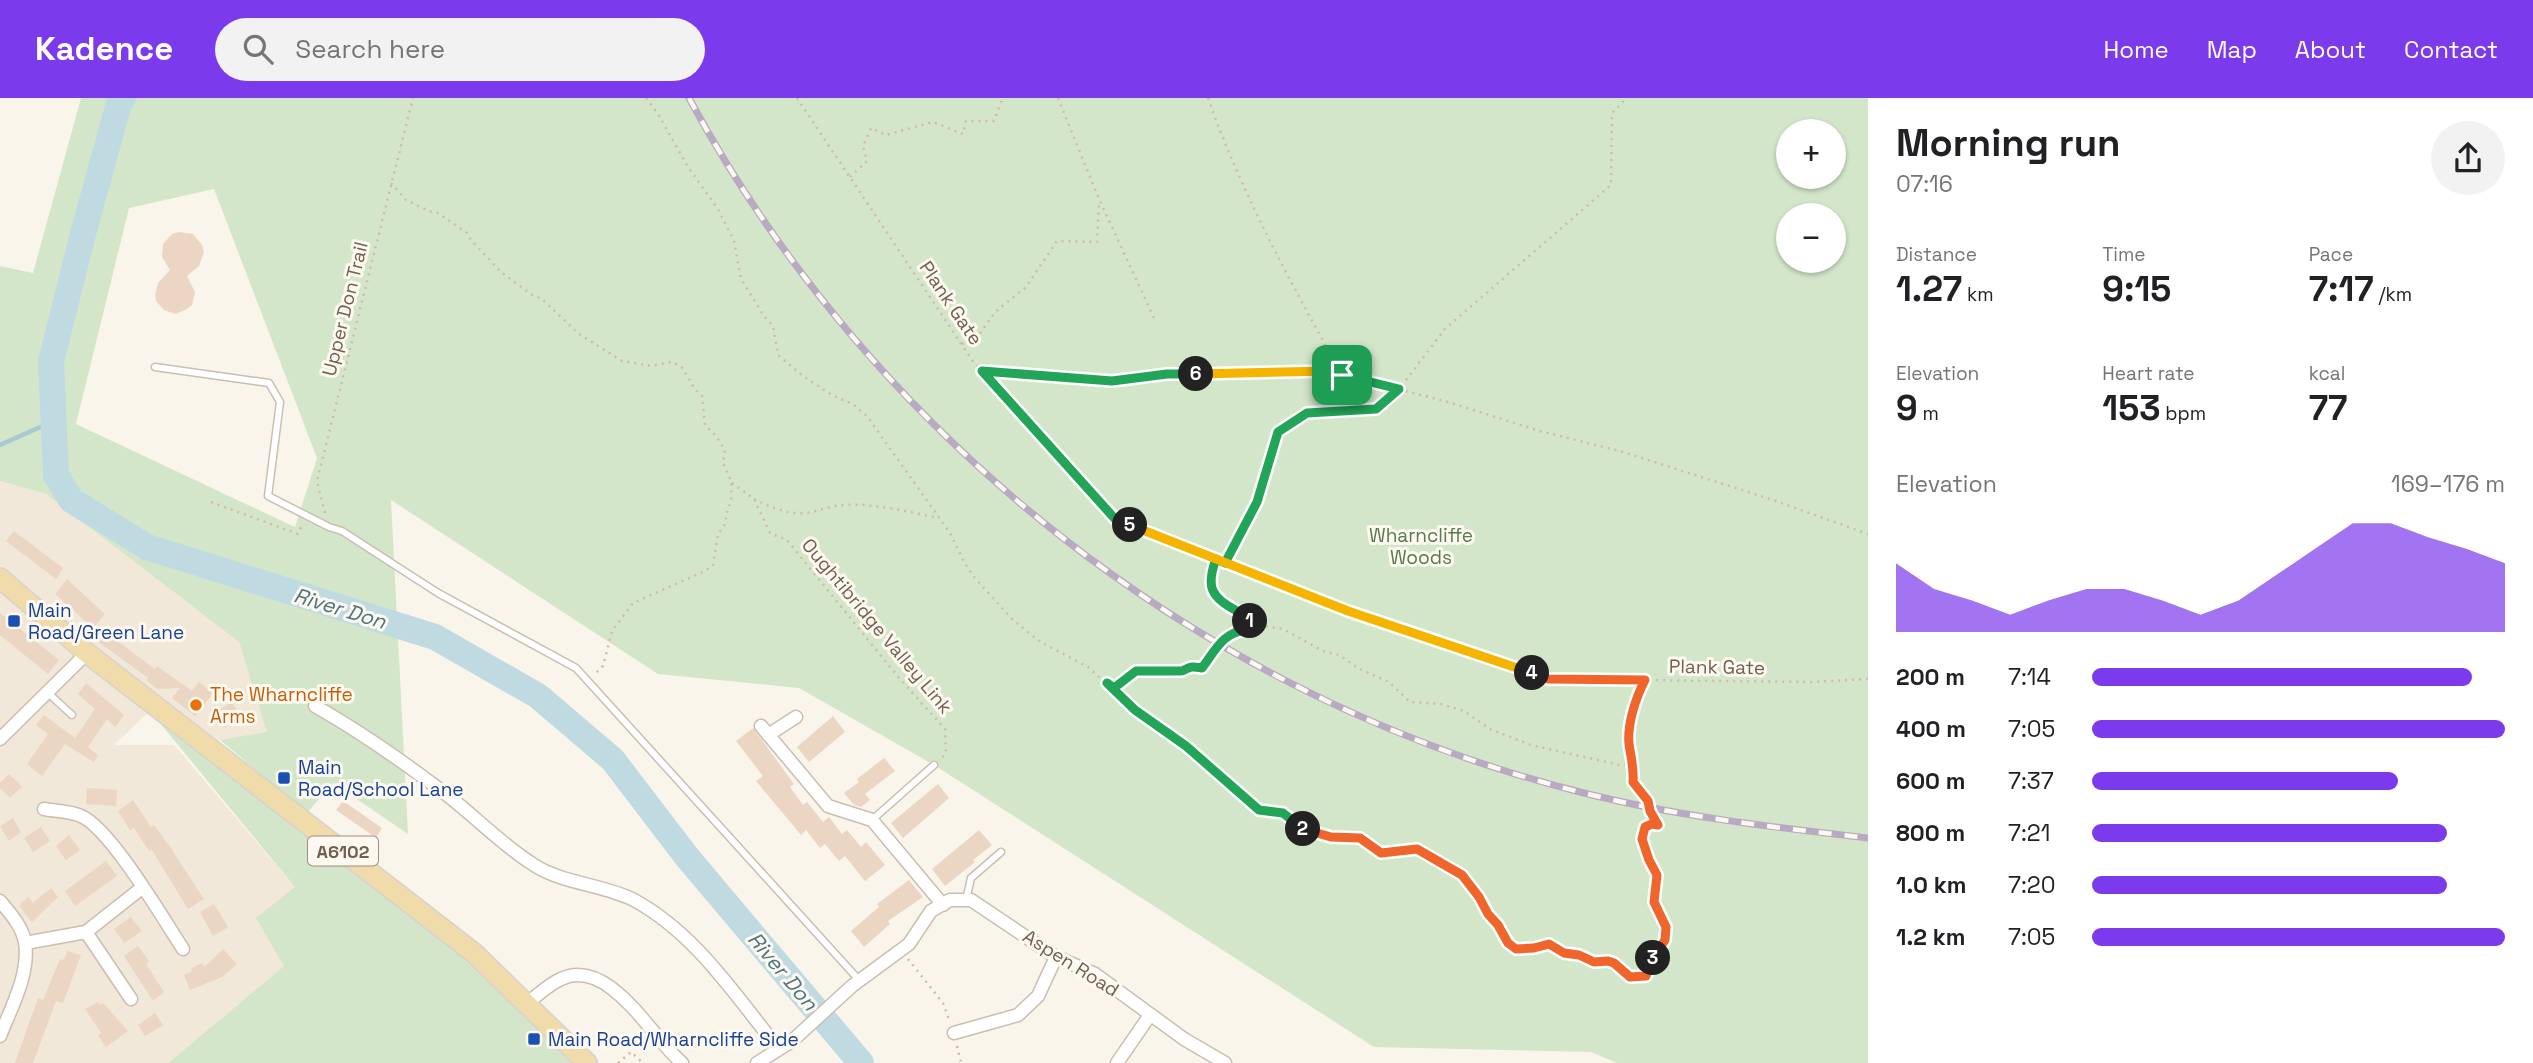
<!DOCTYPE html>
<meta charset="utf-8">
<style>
body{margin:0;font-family:"Space Grotesk",sans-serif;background:#f2f2f2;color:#202124;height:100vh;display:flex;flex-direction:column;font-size:26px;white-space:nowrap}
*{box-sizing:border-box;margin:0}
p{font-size:23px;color:#757577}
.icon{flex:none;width:38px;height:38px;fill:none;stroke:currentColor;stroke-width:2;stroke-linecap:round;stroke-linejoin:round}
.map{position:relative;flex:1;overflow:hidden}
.side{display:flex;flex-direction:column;background:#fff;width:665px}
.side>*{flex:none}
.buttons{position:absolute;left:1776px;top:21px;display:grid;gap:14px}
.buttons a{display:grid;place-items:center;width:70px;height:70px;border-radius:50%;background:#fff;box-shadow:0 2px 5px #0004;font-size:35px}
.pin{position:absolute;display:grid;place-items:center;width:60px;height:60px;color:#fff;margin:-30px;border-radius:14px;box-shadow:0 4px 10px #0006}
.km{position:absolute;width:35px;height:35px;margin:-18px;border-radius:50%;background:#222;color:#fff;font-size:19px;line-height:35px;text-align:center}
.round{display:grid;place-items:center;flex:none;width:74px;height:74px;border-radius:37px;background:#f2f2f2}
.headline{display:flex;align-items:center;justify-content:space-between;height:119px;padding:0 28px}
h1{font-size:38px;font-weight:700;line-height:52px}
.metrics{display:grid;grid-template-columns:repeat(3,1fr);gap:10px;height:119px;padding:7px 28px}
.metrics div{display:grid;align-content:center}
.metrics b{font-size:35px;font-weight:700}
.metrics small{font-size:19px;font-weight:400}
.metrics p{font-size:19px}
.chart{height:196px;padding:14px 28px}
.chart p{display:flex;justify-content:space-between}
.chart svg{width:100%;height:126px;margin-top:7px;fill:#7c3aed;opacity:.7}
ul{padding:0 28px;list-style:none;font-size:23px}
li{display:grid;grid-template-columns:112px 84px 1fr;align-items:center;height:52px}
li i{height:18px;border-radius:9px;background:#7c3aed}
header{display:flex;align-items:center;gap:42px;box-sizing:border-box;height:98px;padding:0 35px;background:#7c3aed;color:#fff}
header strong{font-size:33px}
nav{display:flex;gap:38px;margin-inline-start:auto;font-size:24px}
.search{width:490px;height:63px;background:#f2f2f2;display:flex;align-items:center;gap:18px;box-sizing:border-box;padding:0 24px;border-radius:38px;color:#757577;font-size:26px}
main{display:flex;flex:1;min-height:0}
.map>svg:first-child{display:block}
.residential{fill:#f1e8d9}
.green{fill:#d3e6ca;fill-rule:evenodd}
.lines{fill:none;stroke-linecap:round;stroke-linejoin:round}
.stream{stroke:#a8c8d2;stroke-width:4.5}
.river{stroke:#c0dae2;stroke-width:26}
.building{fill:#ead6c3}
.lane-casing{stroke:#cbbeb1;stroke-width:9}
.street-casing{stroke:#cbbeb1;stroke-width:15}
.primary-casing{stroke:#d8d2ce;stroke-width:22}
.path{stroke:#d1bba8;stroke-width:2.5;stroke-dasharray:2 5;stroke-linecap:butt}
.lane{stroke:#fff;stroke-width:6}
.street{stroke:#fff;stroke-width:12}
.primary{stroke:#f0dcaa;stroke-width:19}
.rail-casing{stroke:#b9a9c3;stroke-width:7}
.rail{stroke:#fdf9f0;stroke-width:4.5;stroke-dasharray:13;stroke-linecap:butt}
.split-1-casing{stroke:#fff;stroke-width:14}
.split-2-casing{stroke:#fff;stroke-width:14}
.split-3-casing{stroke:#fff;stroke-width:14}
.split-4-casing{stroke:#fff;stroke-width:14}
.split-5-casing{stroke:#fff;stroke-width:14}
.split-6-casing{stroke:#fff;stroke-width:14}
.split-7-casing{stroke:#fff;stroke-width:14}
.split-1{stroke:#22a559;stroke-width:9}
.split-2{stroke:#22a559;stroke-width:9}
.split-3{stroke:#f0652b;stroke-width:9}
.split-4{stroke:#f0652b;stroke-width:9}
.split-5{stroke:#f5b400;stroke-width:9}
.split-6{stroke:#22a559;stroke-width:9}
.split-7{stroke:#f5b400;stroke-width:9}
.transit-dot{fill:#1a4fb4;stroke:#fdf9f0;stroke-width:2.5}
.food-dot{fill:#e8710a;stroke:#fdf9f0;stroke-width:2.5}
.labels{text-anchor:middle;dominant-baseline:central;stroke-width:6;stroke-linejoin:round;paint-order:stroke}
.shield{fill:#fdf9f0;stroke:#9c8d80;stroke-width:2}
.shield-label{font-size:18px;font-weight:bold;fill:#725f50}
.street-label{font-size:19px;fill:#725f50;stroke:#fdf9f0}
.park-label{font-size:19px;fill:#567b4d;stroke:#fdf9f0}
.transit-label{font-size:19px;fill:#164399;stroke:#fdf9f0;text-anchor:start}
.food-label{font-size:19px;fill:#c56008;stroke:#fdf9f0;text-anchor:start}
.water-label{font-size:21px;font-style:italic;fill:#4c7582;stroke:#fdf9f0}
</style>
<header>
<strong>Kadence</strong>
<div class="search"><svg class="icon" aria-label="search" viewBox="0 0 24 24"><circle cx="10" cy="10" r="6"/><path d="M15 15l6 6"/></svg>Search here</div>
<nav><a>Home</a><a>Map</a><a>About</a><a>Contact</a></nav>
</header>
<main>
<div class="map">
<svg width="1868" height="965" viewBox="0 0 1868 965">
<rect width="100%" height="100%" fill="#faf5ea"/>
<path class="residential" d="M0 383 46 396 239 544 268 635 220 642 206 647 155 608 114 647H174L295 789 284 868 168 965H0Z"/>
<path class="green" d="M81 0H1868V965H1617L1591 954 1374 949 934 667 799 590 658 576 391 402 408 736 333 685 307 715 220 642 267 634 239 544 46 396 0 383V168L33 175ZM1788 33H1834V79H1788ZM214 91 317 360 295 429 76 326 129 110ZM1788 117H1834V163H1788Z
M150 613 469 864 575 965H168L284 868 256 820 295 789Z"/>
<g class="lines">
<path class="stream" d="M0 347 54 323"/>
<path class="river" d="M123 0 119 5 83 136 51 264 56 377 71 402 147 449 435 539 538 598 613 662 687 759 861 965"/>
</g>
<path class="building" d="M179 134 193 136 202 147 204 154 199 168 187 178 195 194 192 207 187 211 176 216 164 212 156 203 155 197 158 185 170 172 162 159 163 146 172 136Z
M14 433 63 470 56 481 6 443Z
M67 481 105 516 93 530 55 496Z
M0 515 59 562 48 576 0 537Z
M100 530 155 571 157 568 192 593 199 584 213 595 195 618 172 600 180 590 158 591 147 583 148 580 93 540Z
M86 585 124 617 115 629 107 621 88 649 98 657 94 664 65 646 42 678 27 666 48 636 36 627 44 617 75 640 95 611 78 596Z
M232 604 241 621 225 629 216 613Z
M833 618 845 634 809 664 797 649Z
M753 630 794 686 790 689 803 707 807 704 823 724 829 719 842 736 847 732 861 749 866 744 885 767 865 783 845 758 839 763 825 746 820 750 806 732 801 737 756 683 763 678 736 643Z
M884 660 895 673 865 696 870 702 861 709 854 707 844 695 859 684 857 681Z
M9 676 22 689 10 700 0 690V685Z
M938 686 949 700 903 740 891 725Z
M87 690 117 692 116 708 86 706Z
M133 702 151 729 154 727 168 746 204 801 188 811 152 752 149 753 134 730 130 732 118 713Z
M343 703 382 730 376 740 336 712Z
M13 720 21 734 9 743 0 728Z
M41 729 50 743 33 754 24 740Z
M979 732 992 747 973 762 975 764 945 788 932 771Z
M69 737 80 752 66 762 56 748Z
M106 763 117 778 75 808 65 793Z
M909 782 923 799 888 823 890 826 864 849 851 833 879 809 877 806Z
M51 790 58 799 32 824 19 808 28 799 33 805Z
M214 806 228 829 213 838 200 814Z
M131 819 142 833 124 845 114 831Z
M138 848 149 863 146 866 164 894 153 903 124 858Z
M223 851 237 866 222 879 190 892 184 877 192 873 191 870 202 865 204 869Z
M67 853 81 857 63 905 56 903 33 965H15L38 900 43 902 60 861 64 862Z
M98 904 100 907 103 905 128 933 106 949 98 937 101 935 85 911Z
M155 915 163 927 145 938 138 927Z"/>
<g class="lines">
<defs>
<path id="lane" d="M155 269 269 285 280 304 268 398 329 429 342 433 438 495 576 570 859 882
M47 594 72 617
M872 722 934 667
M966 802 971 780 1001 754"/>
<path id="street" d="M315 608C361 634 405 665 447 697 477 720 502 747 534 767 561 785 605 787 634 802 696 836 735 897 778 950
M761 628 828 708 872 722 943 807
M768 637 796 619
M0 641 87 555
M44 711C55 713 70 713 81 718 110 730 164 822 183 851
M0 803C10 815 22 828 25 844 30 876 11 910 0 938
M86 834 131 901
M25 845 86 834 143 789
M526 906C537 898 549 886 561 881 609 858 652 940 682 965
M954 935 1018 917 1038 898 1056 859
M757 965 792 943 852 888 909 846 931 813 950 802H971L1056 859 1095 876 1184 941 1225 965
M1117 965 1150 917"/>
<path id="primary" d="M0 480 87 555 474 855 587 965"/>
</defs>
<use href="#lane" class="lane-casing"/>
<use href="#street" class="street-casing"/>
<use href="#primary" class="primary-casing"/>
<path class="path" d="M646 0 658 16 688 69 718 111 734 143 741 181 764 218 773 228 778 257 803 278 832 297 854 307 867 318 950 435 964 464 975 480 1012 521 1039 543 1088 569 1135 612 1187 648 1235 693 1264 714 1283 715 1300 730 1309 734 1331 739 1360 740 1381 755 1393 756 1398 753 1417 751 1462 777 1479 799 1488 816 1498 827 1508 845 1516 851 1534 850 1549 846 1564 855 1579 857 1594 864 1608 863 1613 865 1630 879 1642 880 1649 873 1655 855 1665 842 1666 829 1654 804 1657 777 1649 762 1642 741 1645 729 1652 726 1658 727 1650 713 1648 703 1633 684C1634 670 1631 659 1629 646 1626 626 1636 599 1645 582
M797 0 972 262 1116 422 1347 513 1548 581 1812 584 1868 581
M1058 0 1099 101 1155 222
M1208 0C1243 99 1291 185 1342 277
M850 79 867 63 863 48 871 30 886 37 933 24 963 36 966 23H994L1003 0
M391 85 406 102 429 113 438 115 467 135 471 142 501 174 532 197 542 201 579 236 622 263 651 268 671 264 681 268 695 291 702 298 705 327 716 338 725 352 723 365 732 385C730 391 732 396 731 402 729 411 725 415 726 425L718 436 713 467 705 473 633 505 612 533 603 568 595 576
M962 246 979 237 995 214 1026 189 1057 143 1097 144 1099 105
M982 273 1113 283 1167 276 1329 273 1448 304 1540 333 1620 353 1773 402 1868 436
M732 385 754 401 770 435 787 442 899 580 945 631 946 654 942 660
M754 401C770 409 788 417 807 415 819 413 832 407 845 407 873 405 910 414 938 420
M211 404 298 436 302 427
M325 415 317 383 413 0
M1226 465 1257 404 1278 334 1307 315 1376 311 1399 291 1445 231 1611 87 1612 15 1627 0
M1252 526 1283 531 1323 553 1339 557 1360 571 1389 584 1410 604 1441 606 1464 613 1490 631 1531 647 1620 667 1631 665
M1114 590 1136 573H1184L1186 569 1202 570C1215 553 1223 533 1249 532L1252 528C1238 496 1197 515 1216 461
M908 861 943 905 949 921
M957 948 961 965
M618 965 631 954 643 965"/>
<use href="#lane" class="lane"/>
<use href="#street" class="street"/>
<use href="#primary" class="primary"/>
<defs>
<path id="rail" d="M689 0C873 341 1204 600 1580 694 1674 718 1771 729 1868 740"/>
</defs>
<use href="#rail" class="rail-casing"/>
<use href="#rail" class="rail"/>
</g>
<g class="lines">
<defs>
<path id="split-1" d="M1250 523C1246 517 1244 516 1237 513 1210 499 1206 488 1216 461L1225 465 1257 404 1278 334 1307 315 1376 311 1399 291 1342 277"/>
<path id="split-2" d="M1250 523 1252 528 1248 532C1223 533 1215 553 1202 570 1189 568 1191 569 1182 573H1136L1114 590 1107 585 1135 612 1186 648 1259 712 1283 715 1303 731"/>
<path id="split-3" d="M1303 731 1331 739 1360 740 1381 755 1417 751 1462 777 1479 799 1488 816 1498 827 1508 845 1516 851 1534 850 1549 846 1564 855 1579 857 1594 864 1608 863 1614 865 1630 879 1646 878 1653 860"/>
<path id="split-4" d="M1532 575 1548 581 1645 582C1636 599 1627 626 1629 646 1631 659 1634 670 1633 684L1648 703 1650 713 1658 727 1652 726 1645 729 1642 741 1649 762 1657 777 1654 804 1666 829 1665 842 1653 860"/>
<path id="split-5" d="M1130 427 1348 513 1532 575"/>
<path id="split-6" d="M1130 427 1116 422 982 273 1112 283 1167 276H1196"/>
<path id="split-7" d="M1196 276 1329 273 1342 277"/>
</defs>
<use href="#split-1" class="split-1-casing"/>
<use href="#split-2" class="split-2-casing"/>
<use href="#split-3" class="split-3-casing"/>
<use href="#split-4" class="split-4-casing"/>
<use href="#split-5" class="split-5-casing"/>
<use href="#split-6" class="split-6-casing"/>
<use href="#split-7" class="split-7-casing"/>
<use href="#split-1" class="split-1"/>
<use href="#split-2" class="split-2"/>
<use href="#split-3" class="split-3"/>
<use href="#split-4" class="split-4"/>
<use href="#split-5" class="split-5"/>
<use href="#split-6" class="split-6"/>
<use href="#split-7" class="split-7"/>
</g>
<g class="transit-dot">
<rect x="7" y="516" width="14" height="14" rx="3.5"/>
<rect x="277" y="673" width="14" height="14" rx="3.5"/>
<rect x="527" y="934" width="14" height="14" rx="3.5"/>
</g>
<circle class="food-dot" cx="196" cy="607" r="7"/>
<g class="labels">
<rect class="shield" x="308" y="738.5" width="70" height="29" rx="5"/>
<g class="shield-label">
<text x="343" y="753">A6102</text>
</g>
<g class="street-label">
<text transform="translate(951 205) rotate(56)">Plank Gate</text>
<text transform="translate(345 211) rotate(-76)">Upper Don Trail</text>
<text transform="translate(877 528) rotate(50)">Oughtibridge Valley Link</text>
<text transform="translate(1717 569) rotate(1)">Plank Gate</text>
<text transform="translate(1071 865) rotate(32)">Aspen Road</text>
</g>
<g class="park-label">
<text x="1421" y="437">Wharncliffe<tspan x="1421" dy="22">Woods</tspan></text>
</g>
<g class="transit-label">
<text x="28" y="512">Main<tspan x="28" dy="22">Road/Green Lane</tspan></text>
<text x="298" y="669">Main<tspan x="298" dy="22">Road/School Lane</tspan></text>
<text x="548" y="941">Main Road/Wharncliffe Side</text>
</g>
<g class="food-label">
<text x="210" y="596">The Wharncliffe<tspan x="210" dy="22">Arms</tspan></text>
</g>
<g class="water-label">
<text transform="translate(340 510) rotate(17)">River Don</text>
<text transform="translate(783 873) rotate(50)">River Don</text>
</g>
</g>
</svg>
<div class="buttons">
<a>+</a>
<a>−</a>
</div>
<div class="pin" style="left:1342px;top:277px;background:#1e9e55"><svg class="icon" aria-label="arrive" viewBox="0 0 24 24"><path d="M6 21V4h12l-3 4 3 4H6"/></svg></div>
<b class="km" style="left:1250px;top:523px">1</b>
<b class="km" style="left:1303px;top:731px">2</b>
<b class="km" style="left:1653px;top:860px">3</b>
<b class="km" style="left:1532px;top:575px">4</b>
<b class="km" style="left:1130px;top:427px">5</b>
<b class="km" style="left:1196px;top:276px">6</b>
</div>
<section class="side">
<div class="headline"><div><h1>Morning run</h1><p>07:16</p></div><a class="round"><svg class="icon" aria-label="share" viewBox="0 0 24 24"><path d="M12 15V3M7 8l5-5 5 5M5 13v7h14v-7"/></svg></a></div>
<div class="metrics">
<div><p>Distance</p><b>1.27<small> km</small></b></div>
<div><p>Time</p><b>9:15</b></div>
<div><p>Pace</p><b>7:17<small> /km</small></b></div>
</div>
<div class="metrics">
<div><p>Elevation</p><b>9<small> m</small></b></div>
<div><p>Heart rate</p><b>153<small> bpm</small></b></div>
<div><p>kcal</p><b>77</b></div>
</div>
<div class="chart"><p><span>Elevation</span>169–176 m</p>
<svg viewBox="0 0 160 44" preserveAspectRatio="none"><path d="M0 44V20L10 29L20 33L30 38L40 33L50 29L60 29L70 33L80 38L90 33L100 24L110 15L120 6L130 6L140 11L150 15L160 20V44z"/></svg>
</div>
<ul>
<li><b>200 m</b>7:14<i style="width:92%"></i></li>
<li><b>400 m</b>7:05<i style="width:100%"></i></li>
<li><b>600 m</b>7:37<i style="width:74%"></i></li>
<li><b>800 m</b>7:21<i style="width:86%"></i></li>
<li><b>1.0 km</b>7:20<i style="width:86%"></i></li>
<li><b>1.2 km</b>7:05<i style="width:100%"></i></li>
</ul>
</section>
</main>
